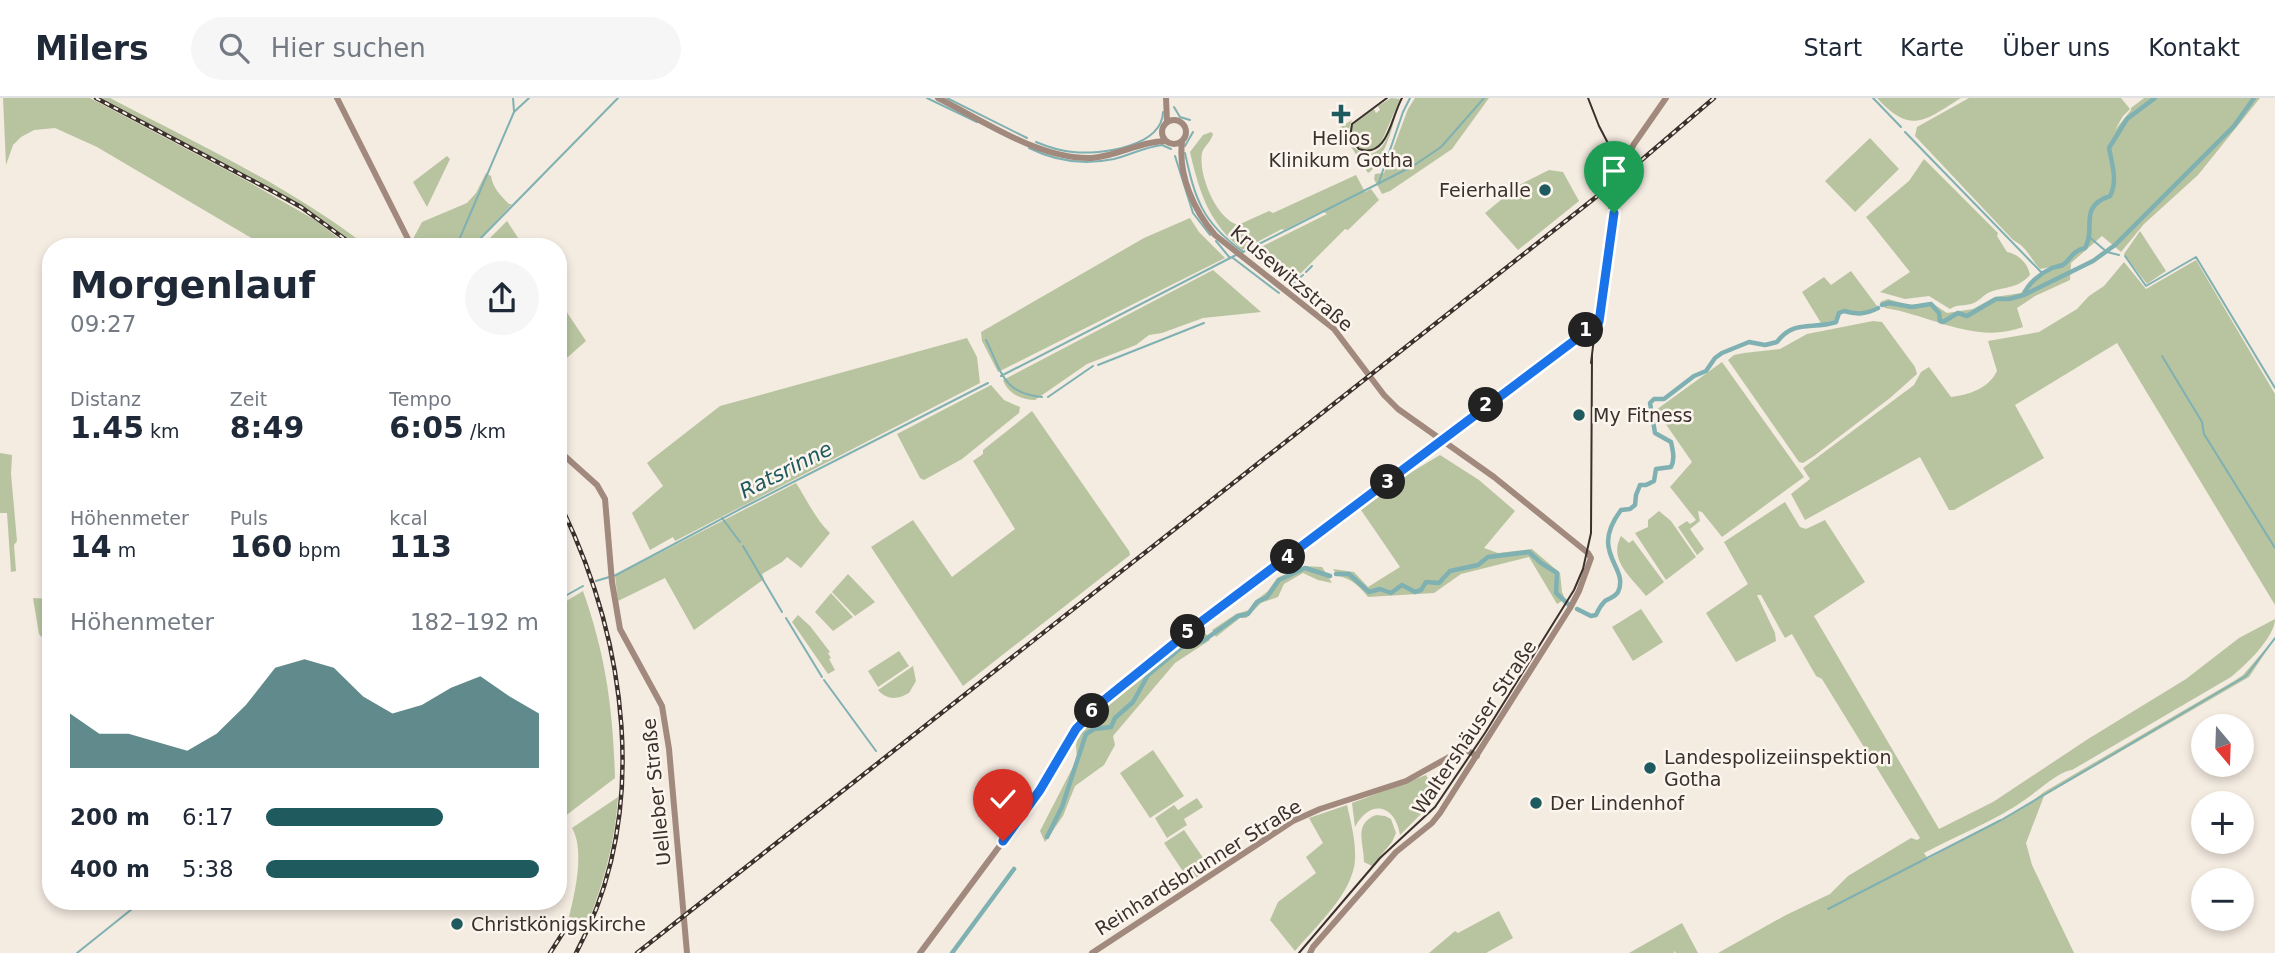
<!DOCTYPE html>
<html lang="de">
<meta charset="utf-8">
<style>
body{margin:0;font-family:"DejaVu Sans",sans-serif;background:#f6f6f7;color:#1f2937;height:100vh;display:flex;flex-direction:column;font-size:26px;white-space:nowrap}
*{box-sizing:border-box;margin:0}
p{font-size:23px;color:#747a83}
.icon{flex:none;width:38px;height:38px;fill:none;stroke:currentColor;stroke-width:2;stroke-linecap:round;stroke-linejoin:round}
.map{position:relative;flex:1;overflow:hidden}
.side{position:absolute;left:42px;top:140px;width:525px;height:672px;display:flex;flex-direction:column;background:#fff;border-radius:28px;box-shadow:0 4px 10px #0003}
.side>*{flex:none}
.needle{width:46px;rotate:161deg}
.buttons{position:absolute;left:2191px;top:616px;display:grid;gap:14px}
.buttons a{display:grid;place-items:center;width:63px;height:63px;border-radius:50%;background:#fff;box-shadow:0 4px 10px #0003;font-size:35px}
.pin{position:absolute;display:grid;place-items:center;width:60px;height:60px;color:#fff;margin:-72px -30px;border-radius:50% 50% 50% 0;rotate:-45deg;box-shadow:0 0 7px #0007}
.pin .icon{rotate:45deg}
.km{position:absolute;width:35px;height:35px;margin:-18px;border-radius:50%;background:#222;color:#fff;font-size:19px;line-height:35px;text-align:center}
.round{display:grid;place-items:center;flex:none;width:74px;height:74px;border-radius:37px;background:#f6f6f7}
.summary{display:flex;align-items:center;justify-content:space-between;height:119px;padding:0 28px}
h1{font-size:38px;font-weight:700;line-height:52px}
.figures{display:grid;grid-template-columns:repeat(3,1fr);gap:10px;height:119px;padding:7px 28px}
.figures div{display:grid;align-content:center}
.figures b{font-size:30px;font-weight:700}
.figures small{font-size:19px;font-weight:400}
.figures p{font-size:19px}
.chart{height:196px;padding:14px 28px}
.chart p{display:flex;justify-content:space-between}
.chart svg{width:100%;height:126px;margin-top:7px;fill:#1f5a5e;opacity:.7}
ul{padding:0 28px;list-style:none;font-size:23px}
li{display:grid;grid-template-columns:112px 84px 1fr;align-items:center;height:52px}
li i{height:18px;border-radius:9px;background:#1f5a5e}
header{display:flex;align-items:center;gap:42px;box-sizing:border-box;height:98px;padding:0 35px;background:#fff;border-bottom:2px solid #e0e1e3}
header strong{font-size:33px}
nav{display:flex;gap:38px;margin-inline-start:auto;font-size:24px}
.search{width:490px;height:63px;background:#f6f6f7;display:flex;align-items:center;gap:18px;box-sizing:border-box;padding:0 24px;border-radius:38px;color:#747a83;font-size:26px}
.map>svg:first-child{display:block}
.green{fill:#b8c4a0}
.lines{fill:none;stroke-linecap:round;stroke-linejoin:round}
.stream{stroke:#7fb0b2;stroke-width:2}
.canal{stroke:#7fb0b2;stroke-width:4.5}
.secondary{stroke:#a18a7d;stroke-width:6}
.tram{stroke:#3b302b;stroke-width:2}
.rail-casing{stroke:#3b302b;stroke-width:4.5}
.rail{stroke:#fbf5ee;stroke-width:2;stroke-dasharray:5;stroke-linecap:butt}
.route-casing{stroke:#fff;stroke-width:14}
.route{stroke:#1a73e8;stroke-width:9}
.poi-dot{fill:#1f5a5e;stroke:#fbf5ee;stroke-width:2.5}
.labels{text-anchor:middle;dominant-baseline:central;stroke-width:5;stroke-linejoin:round;paint-order:stroke}
.poi-label{font-size:19px;fill:#3b302b;stroke:#fbf5ee;text-anchor:start}
.street-label{font-size:19px;fill:#3b302b;stroke:#fbf5ee}
.water-label{font-size:21px;font-style:italic;fill:#1f5a5e;stroke:#fbf5ee}
</style>
<header>
<strong>Milers</strong>
<div class="search"><svg class="icon" aria-label="search" viewBox="0 0 24 24"><circle cx="10" cy="10" r="6"/><path d="M15 15l6 6"/></svg>Hier suchen</div>
<nav><a>Start</a><a>Karte</a><a>Über uns</a><a>Kontakt</a></nav>
</header>
<div class="map">
<svg width="2275" height="855" viewBox="0 0 2275 855">
<rect width="100%" height="100%" fill="#f4ebe1"/>
<path class="green" d="M3 0H90L247 83 315 122 350 149H339L320 140 265 148 97 49 55 30 34 32 21 39 13 47 6 67Z
M101 0H110C198 46 289 88 368 149H360L313 115 283 97Z
M1391 0 1400 1 1381 45C1370 57 1356 52 1350 38L1352 27 1374 11 1376 15 1380 12 1378 8Z
M1415 0H1489L1452 51 1390 93 1382 96 1374 81 1375 76 1384 75 1408 11Z
M1877 0H1961C1924 23 1911 37 1877 0Z
M1969 0H2121L2130 11 2123 18 2115 32 2131 12V10L2144 0H2260L2198 77 2144 126 2121 154 2102 138 2071 165 2070 182 2035 198 2017 210 2023 229C1975 247 1931 217 1885 210L1880 204 1888 201 1909 207 1932 205 1947 215 1973 211 1995 199 2021 195C2027 185 2042 178 2051 169L2040 171C2030 160 2027 149 2013 142L1915 38 1917 29Z
M1395 15C1395 27 1380 69 1368 75L1339 30 1352 22C1340 46 1367 69 1383 47 1389 39 1390 25 1395 15Z
M1211 34 1213 36C1211 44 1204 48 1202 55 1198 76 1216 121 1238 127L1269 113 1273 115 1356 77 1365 94 1371 91 1379 102 1348 132 1345 131 1295 181 1259 150 1327 116 1322 113 1284 132 1282 131 1242 152C1209 124 1200 97 1190 54L1203 37Z
M1870 40 1899 71 1855 114 1825 83Z
M447 58 450 61 427 109 413 84Z
M1924 61 1998 135 1997 138 2007 154C2018 156 2028 165 2030 177 2017 191 2007 188 1990 194 1983 197 1979 204 1971 206 1963 208 1957 206 1950 211L1929 198 1905 201 1880 194 1910 174 1866 119 1909 83Z
M1549 72 1563 74 1579 103 1518 152 1485 115 1519 87Z
M486 75 491 78C493 90 500 97 509 106H512L472 149H416L413 141 422 124 467 105 476 95Z
M1190 120 1199 134 1225 160 998 274 982 243 981 234 1144 140Z
M507 123 524 149H485L483 147Z
M2140 133 2166 173 2147 186 2124 156Z
M2196 162 2275 296V507L2117 245 2015 307 2044 360 1954 412H1949L1920 359 1805 422 1791 396 1810 381 1803 370 1914 287 1921 274 1929 269 1951 299C1969 297 1989 290 1997 273L1988 243 2039 234 2077 211 2089 198 2104 188 2124 164 2146 191Z
M1213 172 1261 214 1203 220 1162 235 1149 237 1136 247 1087 266 1035 302C1022 302 1008 296 1003 282Z
M1851 173 1877 208C1871 211 1865 214 1859 214 1847 213 1840 207 1835 222L1821 225 1802 194 1824 179 1831 187Z
M558 201 586 243 560 266 558 263Z
M1873 223 1882 224 1915 269 1917 276 1890 300 1814 358 1803 365 1799 364 1728 262 1734 257 1744 255 1780 251 1807 236Z
M967 240 977 259 980 285 675 443 673 439 650 452 632 415 663 388 647 365 720 308Z
M1722 264 1804 379 1722 439 1702 414 1698 413 1700 423 1690 431 1704 451 1697 457 1678 429 1687 423 1690 426 1696 422 1670 389 1692 364 1656 312Z
M991 287 1004 302 1020 309 1019 315 962 361 924 382 920 380 897 336Z
M1032 313 1129 453 1130 457 963 588 871 449 913 422 952 479 1015 431 973 363 983 356V352Z
M0 355 12 357 11 376 17 443 14 447 16 473 11 474 7 415H0Z
M1440 357 1479 382 1515 413 1484 450 1498 455 1532 451 1560 475 1562 494 1565 501 1557 506 1529 459 1461 476 1434 495 1368 499C1359 488 1352 481 1338 478L1333 471 1354 474 1368 489 1400 469 1361 412 1410 375Z
M796 385C807 402 816 422 830 435L801 470 787 459 782 464 762 476 764 481 694 532 665 480 618 503 615 478Z
M1785 404 1800 429 1806 431 1825 422 1865 484 1814 518 1939 731 1993 704 2088 641 2186 581 2239 540 2275 521C2275 539 2245 568 2231 579L2072 672C2059 673 2038 693 2026 701 1995 723 1958 737 1924 755L1928 761 2026 708 2044 694 2234 583 2243 577 2275 540 2249 579 2044 698 2026 745 2032 767 2074 855H1718L1786 817 1830 796 1848 778 1911 740 1917 742 1920 740 1822 581 1816 578 1792 536 1785 540 1761 497H1757L1775 535 1776 543 1736 564 1706 515 1748 486 1724 444Z
M1659 413 1671 423 1696 459 1666 482 1635 435 1648 429V422Z
M1621 438 1629 445 1633 442 1664 484 1646 498C1631 479 1608 462 1621 438Z
M1304 468 1322 469 1332 485 1318 482 1303 475 1284 486 1278 499 1261 505 1246 520H1240L1216 539 1212 532 1236 516 1249 512 1254 504 1268 493 1277 480Z
M848 476 875 504 855 518 832 494Z
M583 493C606 558 613 612 615 680L560 722H558V508Z
M831 495 853 519 833 533 815 514Z
M33 500 51 501V550L39 536Z
M1641 511 1663 544 1633 563 1612 529Z
M798 517 810 528 830 554 828 555 831 560 829 561 835 572 828 576 792 524Z
M1202 530 1210 542 1175 565 1113 638 1115 647 1104 667 1075 688 1063 718 1045 744 1040 733 1077 661 1076 647 1078 637 1108 604Z
M899 553 909 568 878 589 868 573Z
M913 568 916 583 909 595C897 602 887 602 878 592Z
M1153 652 1184 698 1150 720 1120 675Z
M1426 677 1436 696 1422 715 1400 737C1395 706 1370 701 1355 729L1352 705Z
M618 699C615 744 604 783 588 825L569 819C575 795 585 752 572 730Z
M1197 700 1203 709 1184 721 1187 727 1167 740 1155 720 1174 707 1178 712Z
M1347 707C1351 725 1356 743 1355 762 1353 795 1316 828 1295 853L1270 822 1278 804 1316 775 1306 759 1323 745 1309 720Z
M1376 717 1385 718 1391 721 1396 735 1392 744 1372 768 1364 764C1364 745 1353 726 1376 717Z
M1184 732 1210 770 1190 784 1164 745Z
M1499 813 1513 840 1486 855H1429L1455 833 1458 835Z
M1682 825 1698 855H1676L1674 853V855H1629Z"/>
<g class="lines">
<path class="stream" d="M513 0 514 13
M927 0 977 24
M947 0 1027 40
M1873 0 1901 29
M1174 9 1180 19 1190 22
M1905 34 2043 176
M1036 44C1048 49 1060 53 1073 54 1100 57 1162 49 1163 14
M1185 48 1193 34
M1029 50C1055 63 1085 67 1114 61 1130 57 1145 49 1162 47L1171 51
M1185 55C1195 101 1202 124 1242 153
M1175 58 1193 115 1210 137
M1379 84 1403 14 1410 0
M2088 138 2107 154 2119 157
M1216 143 1230 160
M456 149 514 14 529 0
M472 149 618 0
M1241 155 1413 68 1441 49 1484 0
M2125 158 2146 188 2196 159 2275 290
M1233 160 1279 195
M1306 174 1312 168
M1292 186 1303 177
M986 242C1002 274 1002 295 1042 299
M2162 258 2202 324 2204 336 2275 450
M1098 267 1204 225
M1001 278 1236 157
M1048 299 1093 268
M722 420 740 444
M743 448 782 514
M596 483 616 477 744 409 988 285
M558 502 583 488
M786 520 822 579
M824 582 876 653
M2003 721 2246 578 2275 540
M1828 811 2001 722
M77 855 142 803"/>
<path class="canal" d="M2024 197 2093 163 2115 147 2234 28 2254 0
M1882 207 1889 205 1912 209 1931 206 1939 215 1940 223 1943 224 1958 215 1967 218 1996 201H2009L2024 197C2027 186 2041 175 2052 170 2055 169 2060 168 2063 167 2072 160 2072 153 2085 150 2097 130 2077 109 2110 98 2118 83 2112 66 2109 50L2127 21 2155 0
M1336 476H1349L1369 494 1380 491 1391 495 1402 487 1415 494 1421 492 1426 484 1439 485 1450 473 1478 467 1488 459 1529 454 1541 465 1557 475 1556 495 1568 506
M1577 511 1591 518 1596 517C1598 512 1601 507 1605 503 1610 500 1615 499 1618 494 1630 468 1588 456 1621 412L1630 411 1635 407 1636 397 1640 387H1646L1654 383 1656 371 1671 369C1675 361 1673 353 1671 344L1655 335 1650 305 1654 301H1664L1694 278 1706 273 1715 260 1722 255 1749 244 1765 247 1777 244C1794 221 1812 232 1836 224L1839 215 1844 213C1858 217 1866 216 1878 210
M1047 739 1062 709 1086 636 1094 631 1111 629 1115 620 1133 604 1148 577 1183 548 1203 543 1238 518 1248 516 1257 504 1267 499 1279 482 1305 470 1330 478
M952 855 1014 771"/>
<path class="secondary" d="M337 0 412 149
M938 0C984 23 1040 62 1092 60 1118 58 1141 43 1166 43
M1166 0 1167 24
M1162 34a12 12 0 1 1 24 0a12 12 0 1 1-24 0Z
M1182 44C1178 77 1194 113 1215 137L1334 231 1384 297 1398 311 1494 379 1588 455 1591 460 1579 493 1570 510 1440 715 1432 725 1396 754 1313 849 1310 855
M558 352 597 387 605 401 612 484 620 531 662 608 669 651 687 855
M920 855 1036 699 1071 639 1095 610 1202 523 1599 224 1618 75 1634 46 1666 0
M1092 855 1293 723 1320 711 1406 683 1458 654 1468 653 1477 658"/>
<path class="tram" d="M1387 0 1352 26 1350 40 1359 51C1388 61 1391 19 1402 0
M1588 0 1599 28 1611 51 1615 66 1591 265
M1299 855 1380 760 1435 709 1485 635 1574 492 1583 471 1591 435 1592 256"/>
<defs>
<path id="rail" d="M96 0 274 94 301 109 356 149
M558 402C627 541 652 714 576 855
M550 855 566 830
M637 855 1624 77 1714 0"/>
</defs>
<use href="#rail" class="rail-casing"/>
<use href="#rail" class="rail"/>
</g>
<g class="lines">
<defs>
<path id="route" d="M1003 743 1040 692 1076 631 1103 603 1202 523 1599 224 1614 115"/>
</defs>
<use href="#route" class="route-casing"/>
<use href="#route" class="route"/>
</g>
<g class="poi-dot">
<path d="M1337.5 5.5h7v7h7v7h-7v7h-7v-7h-7v-7h7z"/>
<circle cx="1545" cy="92" r="7"/>
<circle cx="1579" cy="317" r="7"/>
<circle cx="1650" cy="670" r="7"/>
<circle cx="1536" cy="705" r="7"/>
<circle cx="457" cy="826" r="7"/>
</g>
<g class="labels">
<g class="poi-label">
<text x="1341" y="40" text-anchor="middle">Helios<tspan x="1341" dy="22">Klinikum Gotha</tspan></text>
<text x="1531" y="92" text-anchor="end">Feierhalle</text>
<text x="1593" y="317">My Fitness</text>
<text x="1664" y="659">Landespolizeiinspektion<tspan x="1664" dy="22">Gotha</tspan></text>
<text x="1550" y="705">Der Lindenhof</text>
<text x="471" y="826">Christkönigskirche</text>
</g>
<g class="street-label">
<text transform="translate(1292 180) rotate(40)">Krusewitzstraße</text>
<text transform="translate(1474 629) rotate(-56)">Waltershäuser Straße</text>
<text transform="translate(656 694) rotate(-96)">Uelleber Straße</text>
<text transform="translate(1198 769) rotate(-32)">Reinhardsbrunner Straße</text>
</g>
<g class="water-label">
<text transform="translate(786 372) rotate(-27)">Ratsrinne</text>
</g>
</g>
</svg>
<div class="buttons">
<a><svg class="needle" viewBox="-14 -14 28 28"><path d="M0-13l5 13h-10z" fill="#e53935"/><path d="M0 13l5-13h-10z" fill="#747a83"/></svg></a>
<a>+</a>
<a>−</a>
</div>
<div class="pin" style="left:1614px;top:115px;background:#1e9e55"><svg class="icon" aria-label="arrive" viewBox="0 0 24 24"><path d="M6 21V4h12l-3 4 3 4H6"/></svg></div>
<div class="pin" style="left:1003px;top:743px;background:#d93025"><svg class="icon" aria-label="check" viewBox="0 0 24 24"><path d="M5 12l5 5 9-10"/></svg></div>
<b class="km" style="left:1586px;top:232px">1</b>
<b class="km" style="left:1486px;top:307px">2</b>
<b class="km" style="left:1388px;top:384px">3</b>
<b class="km" style="left:1288px;top:459px">4</b>
<b class="km" style="left:1188px;top:534px">5</b>
<b class="km" style="left:1092px;top:613px">6</b>
<section class="side">
<div class="summary"><div><h1>Morgenlauf</h1><p>09:27</p></div><a class="round"><svg class="icon" aria-label="share" viewBox="0 0 24 24"><path d="M12 15V3M7 8l5-5 5 5M5 13v7h14v-7"/></svg></a></div>
<div class="figures">
<div><p>Distanz</p><b>1.45<small> km</small></b></div>
<div><p>Zeit</p><b>8:49</b></div>
<div><p>Tempo</p><b>6:05<small> /km</small></b></div>
</div>
<div class="figures">
<div><p>Höhenmeter</p><b>14<small> m</small></b></div>
<div><p>Puls</p><b>160<small> bpm</small></b></div>
<div><p>kcal</p><b>113</b></div>
</div>
<div class="chart"><p><span>Höhenmeter</span>182–192 m</p>
<svg viewBox="0 0 160 44" preserveAspectRatio="none"><path d="M0 44V25L10 32L20 32L30 35L40 38L50 32L60 22L70 9L80 6L90 9L100 19L110 25L120 22L130 16L140 12L150 19L160 25V44z"/></svg>
</div>
<ul>
<li><b>200 m</b>6:17<i style="width:65%"></i></li>
<li><b>400 m</b>5:38<i style="width:100%"></i></li>
</ul>
</section>
</div>
